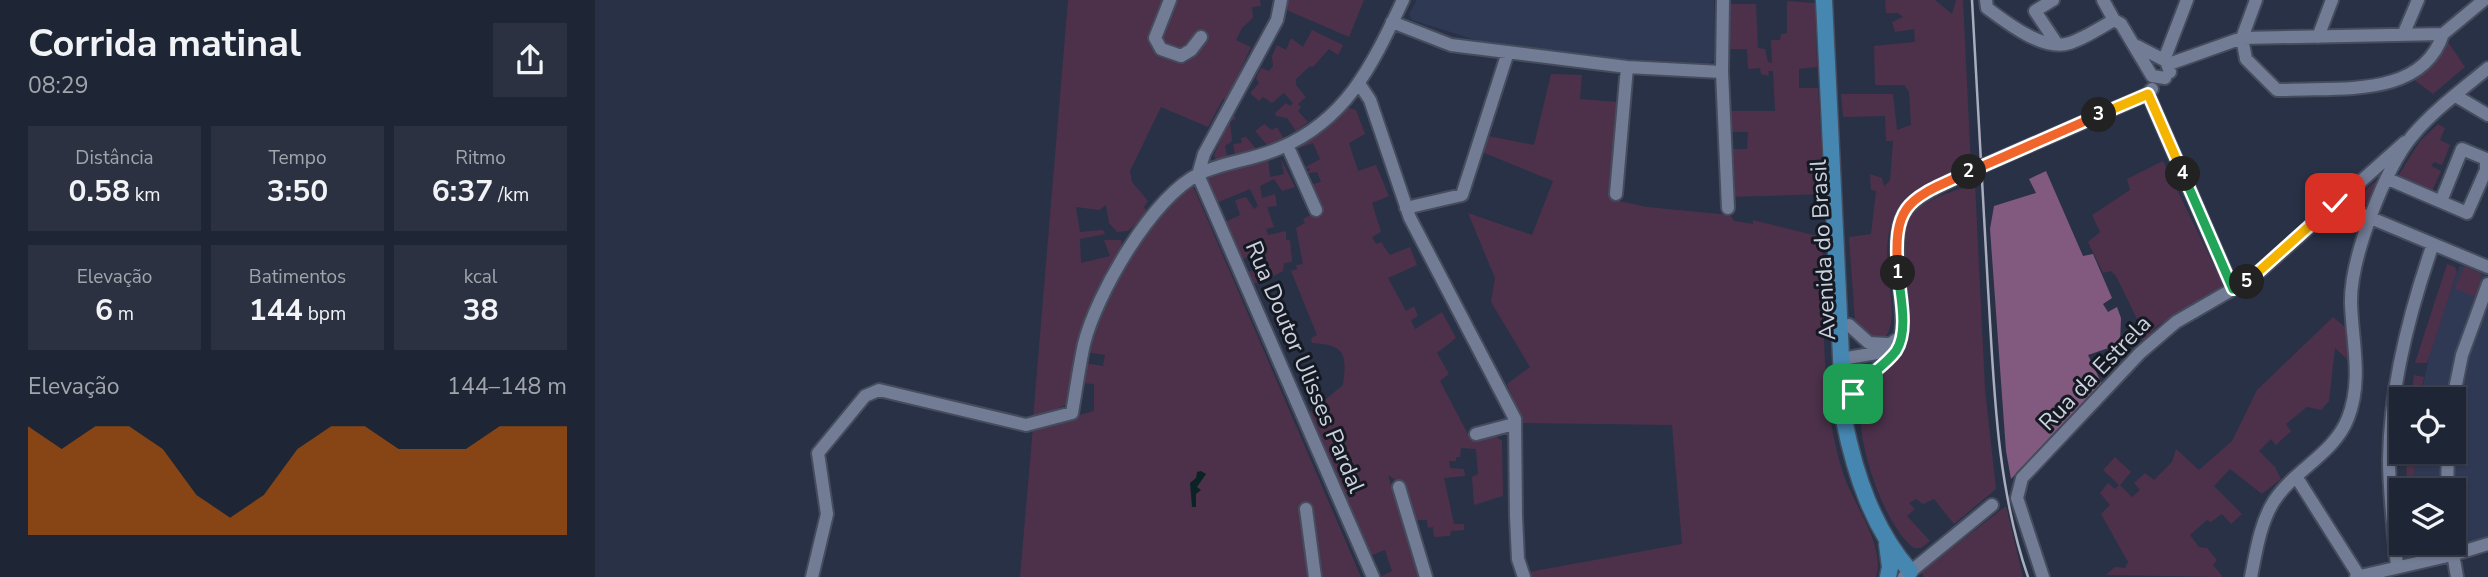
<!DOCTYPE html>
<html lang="pt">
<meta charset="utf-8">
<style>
body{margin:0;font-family:"Nunito Sans",sans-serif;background:#2b3140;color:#f1f3f6;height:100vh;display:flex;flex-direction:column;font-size:26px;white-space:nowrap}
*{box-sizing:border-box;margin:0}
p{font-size:23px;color:#a1a5ac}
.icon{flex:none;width:38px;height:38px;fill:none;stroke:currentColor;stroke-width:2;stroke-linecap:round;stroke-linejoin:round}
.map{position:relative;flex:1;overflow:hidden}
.side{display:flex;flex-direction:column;background:#1e2534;width:595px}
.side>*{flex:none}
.buttons{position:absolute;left:1794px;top:387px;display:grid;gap:14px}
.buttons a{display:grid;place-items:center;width:77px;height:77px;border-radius:0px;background:#1e2534;box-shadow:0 2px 5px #0004,0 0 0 2px #3c424f;font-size:35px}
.pin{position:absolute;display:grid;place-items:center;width:60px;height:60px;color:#fff;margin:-30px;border-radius:14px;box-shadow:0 4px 10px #0006}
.km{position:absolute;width:35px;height:35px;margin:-18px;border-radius:50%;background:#222;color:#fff;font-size:19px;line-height:35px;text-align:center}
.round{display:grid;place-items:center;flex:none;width:74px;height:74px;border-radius:0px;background:#2b3140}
.summary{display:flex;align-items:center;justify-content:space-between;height:119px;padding:0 28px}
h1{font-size:38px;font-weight:700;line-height:52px}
.metrics{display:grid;grid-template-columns:repeat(3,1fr);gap:10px;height:119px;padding:7px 28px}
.metrics div{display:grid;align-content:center;border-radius:0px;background:#2b3140;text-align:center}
.metrics b{font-size:30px;font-weight:700}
.metrics small{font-size:19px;font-weight:400}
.metrics p{font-size:19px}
.chart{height:196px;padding:14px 28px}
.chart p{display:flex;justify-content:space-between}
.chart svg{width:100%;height:126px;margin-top:7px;fill:#b45309;opacity:.7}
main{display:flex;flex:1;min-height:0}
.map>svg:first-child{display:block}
.built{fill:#2f3954}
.green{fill:#4d314b;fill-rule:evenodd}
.forest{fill:#825a7f}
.water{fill:#0c2326}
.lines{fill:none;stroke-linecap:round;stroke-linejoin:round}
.minor-casing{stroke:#454c5d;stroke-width:16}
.major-casing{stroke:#454c5d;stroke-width:19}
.minor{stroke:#727c95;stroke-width:12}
.major{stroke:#4687b2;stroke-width:16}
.rail{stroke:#a9aebe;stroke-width:2.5}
.minor-bridge-casing{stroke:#454c5d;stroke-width:16;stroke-linecap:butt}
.minor-bridge{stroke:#727c95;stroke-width:12}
.split-1-casing{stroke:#fff;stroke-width:14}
.split-2-casing{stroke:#fff;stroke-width:14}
.split-3-casing{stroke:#fff;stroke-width:14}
.split-4-casing{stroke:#fff;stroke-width:14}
.split-5-casing{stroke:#fff;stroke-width:14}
.split-6-casing{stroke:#fff;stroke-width:14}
.split-1{stroke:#22a559;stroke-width:9}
.split-2{stroke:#f0652b;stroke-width:9}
.split-3{stroke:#f0652b;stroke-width:9}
.split-4{stroke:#f5b400;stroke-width:9}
.split-5{stroke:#22a559;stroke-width:9}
.split-6{stroke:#f5b400;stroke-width:9}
.labels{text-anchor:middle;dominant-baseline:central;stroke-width:6;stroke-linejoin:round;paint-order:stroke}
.street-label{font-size:23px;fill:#ccd1df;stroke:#151922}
</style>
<main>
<section class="side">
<div class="summary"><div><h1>Corrida matinal</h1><p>08:29</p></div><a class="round"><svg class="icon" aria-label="share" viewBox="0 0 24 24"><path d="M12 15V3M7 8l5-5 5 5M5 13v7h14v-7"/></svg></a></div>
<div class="metrics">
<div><p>Distância</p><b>0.58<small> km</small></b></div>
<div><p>Tempo</p><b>3:50</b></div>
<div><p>Ritmo</p><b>6:37<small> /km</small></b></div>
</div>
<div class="metrics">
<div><p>Elevação</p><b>6<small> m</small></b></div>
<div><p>Batimentos</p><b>144<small> bpm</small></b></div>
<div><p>kcal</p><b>38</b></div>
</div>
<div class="chart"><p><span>Elevação</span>144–148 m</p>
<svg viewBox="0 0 160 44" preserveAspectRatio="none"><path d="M0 44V6L10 14L20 6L30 6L40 14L50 30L60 38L70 30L80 14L90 6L100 6L110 14L120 14L130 14L140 6L150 6L160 6V44z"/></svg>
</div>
</section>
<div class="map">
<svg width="1893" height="577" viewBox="0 0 1893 577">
<rect width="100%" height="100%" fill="#283146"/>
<path class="built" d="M822 0H1119L1120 59 1115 63 1000 57 884 41 817 20 814 14Z
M1865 265 1893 276V537L1827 554 1825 543 1858 542V490H1819L1820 452H1858V399H1825L1837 343Z"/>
<path class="green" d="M473 0H665L666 6 657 7 658 18 647 28 641 40 656 47 632 100 628 99 613 127 566 107 535 171 537 182 553 201 549 207 553 214 533 231 522 232 514 223 511 205 504 210 481 207 485 232 508 230 510 234 485 239 486 263 515 256 509 240H526L527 250 473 404 438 419Z
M689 0H769L754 37 687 8Z
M1290 0H1340L1357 14 1361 0H1368L1376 166C1357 175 1334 181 1318 194 1264 236 1316 311 1288 340H1277L1262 327 1260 321 1254 237 1276 234 1281 191 1276 190 1275 174 1287 178 1289 186 1295 181 1298 141H1291L1290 116 1248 117 1246 94H1298L1302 130 1316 125 1314 92 1309 85H1280L1279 46 1320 42 1319 29 1300 32 1297 22 1308 17 1303 13H1291Z
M1192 1 1220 3 1222 67 1204 69V88H1223L1229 194 1134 197V149H1152L1153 132H1134L1131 111H1180L1178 71H1173L1174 76 1166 74 1165 68 1153 69 1152 49H1132L1131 4H1161L1163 48 1170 49 1173 62 1177 63 1176 40H1185L1186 34 1192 33Z
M717 30 748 45 743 55 734 49 718 67 715 66 701 79V85L711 97 703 104 706 107 703 111 713 122 701 131 692 118 681 116 680 113 691 103 695 106 698 103 689 93 677 103 668 97 664 101 655 93 664 83 661 78 666 68 674 71 678 66 677 56 682 45 691 50 696 38 708 47Z
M1853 42 1870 67 1838 94 1818 79Z
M956 74 987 75 985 99 1022 102 1016 168 1020 200 1052 207 1135 215 1139 221 1158 224V220L1218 235 1227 234C1230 312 1224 398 1248 473 1258 504 1291 547 1281 577H935L934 572 1087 544 1077 425 928 423 912 384 935 367 896 302 900 278 873 213 937 235 958 181 887 152 893 136 939 145Z
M750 107 761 110 770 134 754 143 763 171 781 165 794 196 777 203 786 232 777 237 781 244 786 242 795 255 815 247 822 265 793 278 811 311 819 306 823 316 816 320 820 329 847 312 861 338 842 353 854 374 845 381 876 440 900 436 907 441 908 496 879 505 877 477 883 474 881 449 866 448 865 457H861V461H854L855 468 869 469 870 476 849 478 859 524H869V530L856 531 855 536 839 537 838 527 833 528 832 520H817L808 485 793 475 823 577H785L797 571 790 550 772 557 712 418 715 412 748 385C752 353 750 345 717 343L716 338 722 335 696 271 702 269 701 265 708 264 701 228 710 223 708 219 725 210 714 185 726 182 722 172 710 174 716 169 709 168 697 150ZM718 143 725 159 709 168 701 149Z
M638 113 641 119 635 121 637 141 630 146 632 156 640 155 638 144 647 143 646 138 651 137 662 150 623 163 619 155Z
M669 124 677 130 682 127 689 139 673 146 660 131Z
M1843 124 1850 128 1845 140 1855 145 1847 165 1839 162 1836 166 1846 171 1837 191 1803 176 1825 141Z
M673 157 675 177 689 174 686 159 700 187 687 191 679 179 665 186 667 198 680 194 682 206 672 207 679 227 671 229 673 235 691 231V240H695L697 262 689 263 688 271 667 282 655 284 650 273 664 268 658 255 645 260 609 180ZM655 189 663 206 659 209 651 197 640 200 645 215 630 222 621 203Z
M1568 161 1630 288 1562 326 1548 342 1542 319 1521 276 1516 271 1508 273 1493 242 1505 232 1497 215 1535 190 1532 179Z
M1790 173 1773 204H1755Z
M1380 184 1390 389 1401 489 1359 524 1339 499 1328 504 1321 499 1314 503 1320 509 1312 516 1335 541 1326 548H1319C1288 526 1255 428 1268 391 1274 376 1309 362 1314 335 1321 295 1286 231 1330 204 1345 194 1364 190 1380 184Z
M598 186 766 577H425L438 427 499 411V384L484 383 489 363 508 366 510 355 492 352V345C516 287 542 221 598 186Z
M1852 264 1860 267 1862 272 1832 363H1820Z
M1869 266 1887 274 1880 297 1860 289Z
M1738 317 1751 328 1753 360 1740 348 1734 401 1726 410 1712 407 1691 424 1696 431 1681 445 1676 439 1664 451 1680 467 1686 479 1667 494 1635 469 1619 486 1647 514 1636 524 1627 514 1616 522 1612 520 1595 535 1604 547 1612 548 1622 560 1618 565 1628 577 1511 575 1520 567 1530 568 1533 562 1506 514 1515 505 1505 493 1513 483 1520 489 1524 485 1508 470 1520 457 1536 472 1525 485 1537 497 1545 490 1539 483 1550 473 1559 480 1577 462 1581 449 1604 470 1637 441 1662 390Z
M1819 375 1829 377 1825 399H1816Z
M1811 452 1820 453 1819 490H1812Z
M1411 506 1428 577H1329L1326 572Z
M1825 543H1849L1848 550 1827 554Z"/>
<path class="forest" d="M1451 171 1488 256 1498 254 1517 298 1508 304 1513 312 1522 307 1526 318 1525 344 1493 355 1507 384 1416 479 1411 451 1395 229 1399 206 1441 193 1434 179Z"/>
<path class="water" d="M606 471 611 474 602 487 606 490 601 494V507H597L595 483 601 478 602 472Z"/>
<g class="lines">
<defs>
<path id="minor" d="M575 0 560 38 566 49 586 56 596 50 606 37
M1128 0 1127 72 1133 208
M1391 0 1392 8C1412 23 1449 52 1475 43 1490 38 1505 28 1519 20L1526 24 1557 76 1570 78
M1458 0 1440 11 1462 44
M1508 0 1519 20
M797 22 856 45 1032 67 1127 72
M1808 35 1823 0
M1723 37 1737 0
M1647 38 1651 59 1682 90H1691C1746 87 1827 98 1848 34
M1647 38 1661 0
M1542 46 1571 61 1575 72
M1569 60 1592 0
M1574 64 1647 38 1848 34 1889 0
M765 85 775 100 815 218 920 419 921 516 923 559 929 577
M1861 96 1893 115
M692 145 721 210
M1392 164 1553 94 1557 89
M603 175 778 577
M603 175 609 154 682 20 686 0
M1793 179 1872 213 1891 170V159L1867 149 1846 201
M1021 194 1032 67
M1740 203 1893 267
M811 208 867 195 913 52
M1638 289 1664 272 1810 142
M1254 325 1274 343 1293 344
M1246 359 1282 353 1304 338
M1258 394C1268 379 1298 357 1302 348 1309 333 1307 315 1306 300 1298 208 1295 208 1380 169
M1858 399 1867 355 1893 284
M881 434 919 424
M1702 478 1764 576
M804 487 831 577
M1852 490 1853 452
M711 509 720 577
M1856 542 1862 577
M1802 566C1799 531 1794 495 1794 459 1795 386 1814 313 1838 244
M217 577 232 514 223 453 270 396 284 390 431 425 477 413C481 390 484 367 489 344 501 295 557 197 604 174 628 162 659 160 685 148 753 119 778 63 808 0
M1309 577 1397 505
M1448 577 1422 498 1427 478 1545 353 1581 322 1638 289 1553 94
M1656 577C1661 552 1665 523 1679 501 1699 470 1739 454 1753 418 1768 379 1757 342 1756 303 1755 259 1790 168 1818 135 1839 110 1868 89 1893 68
M1761 577 1857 555 1893 544"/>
<path id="major" d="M1229 0 1249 420C1260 474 1278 529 1315 571
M1292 544 1295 567 1293 577"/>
</defs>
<use href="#minor" class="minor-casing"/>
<use href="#major" class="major-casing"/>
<use href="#minor" class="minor"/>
<use href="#major" class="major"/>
<path class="rail" d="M1377 0C1383 96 1388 192 1393 288 1399 385 1401 484 1433 577"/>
<defs>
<path id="minor-bridge" d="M1380 169 1392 164"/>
</defs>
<use href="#minor-bridge" class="minor-bridge-casing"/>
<use href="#minor-bridge" class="minor-bridge"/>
</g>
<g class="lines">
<defs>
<path id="split-1" d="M1258 394C1269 377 1289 367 1301 351 1314 331 1305 295 1303 273"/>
<path id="split-2" d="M1303 273C1297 201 1315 199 1374 172"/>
<path id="split-3" d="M1374 172 1504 115"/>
<path id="split-4" d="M1504 115 1553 94 1588 174"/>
<path id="split-5" d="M1588 174 1638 289 1652 282"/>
<path id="split-6" d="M1652 282 1740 203"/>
</defs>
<use href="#split-1" class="split-1-casing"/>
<use href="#split-2" class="split-2-casing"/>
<use href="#split-3" class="split-3-casing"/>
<use href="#split-4" class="split-4-casing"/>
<use href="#split-5" class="split-5-casing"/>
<use href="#split-6" class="split-6-casing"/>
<use href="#split-1" class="split-1"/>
<use href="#split-2" class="split-2"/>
<use href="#split-3" class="split-3"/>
<use href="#split-4" class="split-4"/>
<use href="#split-5" class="split-5"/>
<use href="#split-6" class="split-6"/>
</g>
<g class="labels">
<g class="street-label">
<text transform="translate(1228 250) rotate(-93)">Avenida do Brasil</text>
<text transform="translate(710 367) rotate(67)">Rua Doutor Ulisses Pardal</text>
<text transform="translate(1500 373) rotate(-46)">Rua da Estrela</text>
</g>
</g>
</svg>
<div class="buttons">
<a><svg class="icon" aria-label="locate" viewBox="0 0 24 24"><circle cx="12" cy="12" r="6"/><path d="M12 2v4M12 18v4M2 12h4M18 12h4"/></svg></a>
<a><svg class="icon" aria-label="layers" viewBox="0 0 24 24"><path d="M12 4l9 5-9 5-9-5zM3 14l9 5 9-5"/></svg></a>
</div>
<div class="pin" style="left:1258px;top:394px;background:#1e9e55"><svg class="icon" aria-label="arrive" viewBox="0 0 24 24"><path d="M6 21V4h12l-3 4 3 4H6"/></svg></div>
<div class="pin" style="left:1740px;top:203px;background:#d93025"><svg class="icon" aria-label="check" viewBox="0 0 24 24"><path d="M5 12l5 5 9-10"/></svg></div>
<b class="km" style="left:1303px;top:273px">1</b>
<b class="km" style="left:1374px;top:172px">2</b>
<b class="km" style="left:1504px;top:115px">3</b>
<b class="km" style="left:1588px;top:174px">4</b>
<b class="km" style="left:1652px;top:282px">5</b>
</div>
</main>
